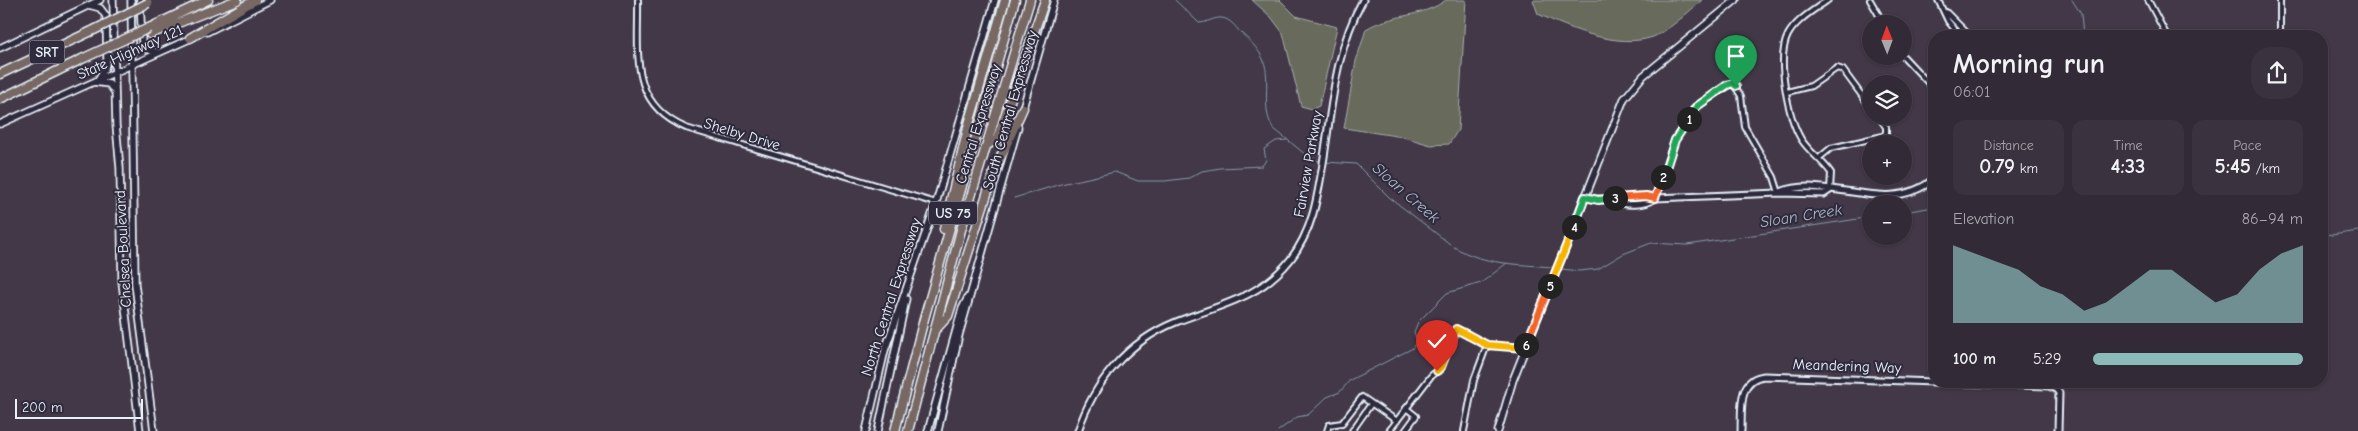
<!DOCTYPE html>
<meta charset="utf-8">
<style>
body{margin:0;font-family:"Comic Neue",sans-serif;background:#3a323e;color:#f1f3f6;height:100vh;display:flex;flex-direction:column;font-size:19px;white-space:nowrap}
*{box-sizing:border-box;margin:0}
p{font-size:16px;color:#a8a7ad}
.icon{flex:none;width:28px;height:28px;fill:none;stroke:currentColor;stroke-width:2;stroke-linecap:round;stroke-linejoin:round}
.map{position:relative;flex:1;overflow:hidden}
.side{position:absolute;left:1928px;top:30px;width:400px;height:358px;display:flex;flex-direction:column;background:#322a36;border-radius:20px;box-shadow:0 1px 4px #0004,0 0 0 1px #4d4651}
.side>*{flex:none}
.needle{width:32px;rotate:359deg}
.tools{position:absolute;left:1862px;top:15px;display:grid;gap:10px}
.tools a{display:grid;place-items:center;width:50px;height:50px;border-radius:50%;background:#322a36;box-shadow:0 1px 4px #0004,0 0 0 1px #4d4651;font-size:25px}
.scale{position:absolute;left:15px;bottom:12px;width:128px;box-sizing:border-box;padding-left:5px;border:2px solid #e8f1f8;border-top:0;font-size:14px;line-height:18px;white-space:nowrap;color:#e8f1f8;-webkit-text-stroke:4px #2f2a3d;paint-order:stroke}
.pin{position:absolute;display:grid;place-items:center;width:42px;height:42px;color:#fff;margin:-51px -21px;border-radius:50% 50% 50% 0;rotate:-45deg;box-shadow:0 0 5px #0007}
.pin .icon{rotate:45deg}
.km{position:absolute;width:25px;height:25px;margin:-12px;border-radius:50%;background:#222;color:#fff;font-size:14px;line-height:25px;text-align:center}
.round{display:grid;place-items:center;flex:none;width:52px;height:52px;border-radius:20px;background:#3a323e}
.head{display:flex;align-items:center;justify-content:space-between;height:85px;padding:0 25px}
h1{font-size:28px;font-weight:600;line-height:38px}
.stats{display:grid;grid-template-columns:repeat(3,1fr);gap:8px;height:85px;padding:5px 25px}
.stats div{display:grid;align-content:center;border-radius:12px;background:#3a323e;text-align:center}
.stats b{font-size:21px;font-weight:600}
.stats small{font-size:14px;font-weight:400}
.stats p{font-size:14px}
.chart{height:140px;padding:10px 25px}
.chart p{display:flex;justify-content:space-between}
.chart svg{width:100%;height:90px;margin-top:5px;fill:#8bbbb9;opacity:.7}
ul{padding:0 25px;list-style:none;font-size:16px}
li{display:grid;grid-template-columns:80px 60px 1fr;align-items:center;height:38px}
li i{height:12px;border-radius:6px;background:#8bbbb9}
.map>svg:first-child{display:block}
.green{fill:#686a5c;stroke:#a8aeaa}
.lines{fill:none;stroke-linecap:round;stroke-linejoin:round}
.stream{stroke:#8a9bab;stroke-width:1}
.minor-casing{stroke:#e8f1f8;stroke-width:8}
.tertiary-casing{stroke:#e8f1f8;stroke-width:9}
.secondary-casing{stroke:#e8f1f8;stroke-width:9}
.motorway-casing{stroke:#e8f1f8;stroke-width:11}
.minor{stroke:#2f2a3d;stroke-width:4}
.tertiary{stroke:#2f2a3d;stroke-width:5}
.secondary{stroke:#2f2a3d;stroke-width:5.5}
.motorway{stroke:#776864;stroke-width:8}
.motorway-bridge-casing{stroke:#e8f1f8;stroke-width:11;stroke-linecap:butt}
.motorway-bridge{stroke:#776864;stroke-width:8}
.split-1-casing{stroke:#fff;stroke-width:10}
.split-2-casing{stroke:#fff;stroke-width:10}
.split-3-casing{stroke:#fff;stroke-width:10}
.split-4-casing{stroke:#fff;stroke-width:10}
.split-5-casing{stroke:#fff;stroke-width:10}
.split-6-casing{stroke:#fff;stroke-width:10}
.split-7-casing{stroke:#fff;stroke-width:10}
.split-8-casing{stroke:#fff;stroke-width:10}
.split-1{stroke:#22a559;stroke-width:6}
.split-2{stroke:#22a559;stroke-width:6}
.split-3{stroke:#f0652b;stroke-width:6}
.split-4{stroke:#22a559;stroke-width:6}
.split-5{stroke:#f5b400;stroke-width:6}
.split-6{stroke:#f0652b;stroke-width:6}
.split-7{stroke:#f5b400;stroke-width:6}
.split-8{stroke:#f5b400;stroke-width:6}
.labels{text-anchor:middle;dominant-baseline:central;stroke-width:4;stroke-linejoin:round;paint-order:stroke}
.shield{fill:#2f2a3d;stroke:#b0b5c0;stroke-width:1}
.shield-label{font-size:14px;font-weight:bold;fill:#e8f1f8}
.street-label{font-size:15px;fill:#e8f1f8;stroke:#2f2a3d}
.water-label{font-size:16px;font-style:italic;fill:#aab8c4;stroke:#2f2a3d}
</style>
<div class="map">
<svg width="2358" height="431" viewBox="0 0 2358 431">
<rect width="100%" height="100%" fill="#423848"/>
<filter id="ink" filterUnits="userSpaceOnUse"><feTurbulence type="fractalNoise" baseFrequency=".02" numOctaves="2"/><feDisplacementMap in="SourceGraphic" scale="10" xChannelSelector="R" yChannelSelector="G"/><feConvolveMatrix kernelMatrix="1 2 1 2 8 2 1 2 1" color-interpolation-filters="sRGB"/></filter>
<g filter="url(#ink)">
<path class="green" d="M1252 0H1280L1296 16 1337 27 1319 106 1312 109 1301 106 1283 33 1271 17Z
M1446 0H1466L1458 130 1449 144 1431 145 1403 137 1344 128 1356 61 1366 29C1390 14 1422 18 1446 0Z
M1533 0H1702C1690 11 1668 31 1653 37 1617 49 1571 29 1538 14Z"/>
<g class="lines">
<path class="stream" d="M1175 0 1199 23C1207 23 1214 17 1222 18 1230 19 1235 26 1240 32 1249 40 1258 48 1263 59 1272 81 1260 107 1273 128L1306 155 1321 162
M2072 0 2081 14 2083 36
M1325 162 1356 164 1389 197 1450 244
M1014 198 1061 184 1115 172 1138 181H1165L1189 178 1202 171 1220 168 1262 166 1266 160 1264 149 1276 141 1287 140
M1904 212 1934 207
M2321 233 2332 235 2358 231
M1454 247C1484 265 1518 264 1552 267
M1562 269 1579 271 1598 269 1623 254 1651 243 1687 245 1871 217
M1278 431 1297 417 1308 415 1327 397 1340 392 1350 380 1413 348 1417 340 1414 332 1418 322 1447 293 1481 283 1507 263"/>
<defs>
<path id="minor" d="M638 0C639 53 628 103 686 128L936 203
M1828 0C1814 10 1796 20 1788 35 1776 58 1788 117 1801 139 1809 152 1823 161 1831 173L1830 190
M1870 0 1884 24
M1938 0 1948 21 1960 36
M2148 0 2167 36
M2280 0V36
M1946 12 1970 36
M1903 56 1934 89
M1787 92 1811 86 1837 68 1843 70 1871 108
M1819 158 1831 148 1883 136 1886 133V127L1878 116
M1655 198 1675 140 1695 107 1733 83 1741 96 1745 127 1774 177 1779 193
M1327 431 1329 425 1342 423 1362 397 1397 421
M1352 431 1371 404
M1389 431 1431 376 1441 367 1456 329 1487 345 1525 348
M1405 431 1416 416 1406 408
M1464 431 1474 380 1487 345"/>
<path id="tertiary" d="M1780 192C1830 173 1886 218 1934 179
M1585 197C1609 204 1630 193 1655 198L1779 193 1824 194 1830 190
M1613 200C1624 206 1645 206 1655 198
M1078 431C1094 382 1127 342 1176 322 1219 305 1259 299 1290 260 1314 229 1318 194 1324 157 1332 103 1336 48 1363 0
M1741 431C1742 410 1737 379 1764 376L2049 386 2056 389 2059 393 2058 431"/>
<path id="secondary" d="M113 0 116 125 120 168 122 282 140 431
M131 0 135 284 154 431
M140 0 142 44 146 49 157 52
M89 5 100 8 106 16 107 59 105 68 99 78
M207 32 270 0
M0 48 100 0
M94 82 109 84 115 92
M1022 111 1054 0
M0 124 194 37
M866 431 885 350 936 203 995 0
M878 431 906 299
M928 431 962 309 968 297
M938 431 959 335 1018 127
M1498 431 1513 380 1624 99 1643 76 1736 0"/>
<path id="motorway" d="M149 28 208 0
M150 34 237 0
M190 38 255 0
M0 74 94 30
M0 99 84 58
M986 146 997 139 1045 0
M944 229 969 124 1005 0
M937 328 948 316 994 172 1023 108
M895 431 924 319 1015 0
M908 431 961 230 1030 0"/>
</defs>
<use href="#minor" class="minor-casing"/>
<use href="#tertiary" class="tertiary-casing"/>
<use href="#secondary" class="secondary-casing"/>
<use href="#motorway" class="motorway-casing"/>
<use href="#minor" class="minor"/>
<use href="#tertiary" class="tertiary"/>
<use href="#secondary" class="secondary"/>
<use href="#motorway" class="motorway"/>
<defs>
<path id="motorway-bridge" d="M94 30 148 3
M84 58 149 28"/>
</defs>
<use href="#motorway-bridge" class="motorway-bridge-casing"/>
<use href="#motorway-bridge" class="motorway-bridge"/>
</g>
</g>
<g class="lines" filter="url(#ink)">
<defs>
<path id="split-1" d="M1689 119 1696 107 1727 85 1733 83 1736 86"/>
<path id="split-2" d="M1663 177 1675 140 1689 119"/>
<path id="split-3" d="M1615 198 1646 196 1655 198 1663 177"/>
<path id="split-4" d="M1574 227 1585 197 1598 200 1615 198"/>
<path id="split-5" d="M1550 286 1574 227"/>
<path id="split-6" d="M1526 345 1550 286"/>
<path id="split-7" d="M1468 335 1487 345 1525 348 1526 345"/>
<path id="split-8" d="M1437 371 1441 367 1456 329 1468 335"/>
</defs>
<use href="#split-1" class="split-1-casing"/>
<use href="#split-2" class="split-2-casing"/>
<use href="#split-3" class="split-3-casing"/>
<use href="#split-4" class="split-4-casing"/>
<use href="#split-5" class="split-5-casing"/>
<use href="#split-6" class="split-6-casing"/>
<use href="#split-7" class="split-7-casing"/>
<use href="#split-8" class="split-8-casing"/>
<use href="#split-1" class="split-1"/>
<use href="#split-2" class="split-2"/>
<use href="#split-3" class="split-3"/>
<use href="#split-4" class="split-4"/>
<use href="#split-5" class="split-5"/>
<use href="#split-6" class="split-6"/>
<use href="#split-7" class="split-7"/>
<use href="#split-8" class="split-8"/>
</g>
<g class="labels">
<g class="shield">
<rect x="29.5" y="40.5" width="35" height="23" rx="4"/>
<rect x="929" y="201.5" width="48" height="23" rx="4"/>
</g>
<g class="shield-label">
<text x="47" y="52">SRT</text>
<text x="953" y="213">US 75</text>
</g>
<g class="street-label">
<text transform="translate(130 52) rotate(-24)">State Highway 121</text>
<text transform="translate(1010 110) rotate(-74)">South Central Expressway</text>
<text transform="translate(978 124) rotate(-73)">Central Expressway</text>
<text transform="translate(742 134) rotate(17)">Shelby Drive</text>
<text transform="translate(1308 164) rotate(-80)">Fairview Parkway</text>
<text transform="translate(123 249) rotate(-93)">Chelsea Boulevard</text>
<text transform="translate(891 297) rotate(-72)">North Central Expressway</text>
<text transform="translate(1847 366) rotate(2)">Meandering Way</text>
</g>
<g class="water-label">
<text transform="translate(1406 193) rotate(41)">Sloan Creek</text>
<text transform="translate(1801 216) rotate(-9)">Sloan Creek</text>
</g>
</g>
</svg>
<div class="tools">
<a><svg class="needle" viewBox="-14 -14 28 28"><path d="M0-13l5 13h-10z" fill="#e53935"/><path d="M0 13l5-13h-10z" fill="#a8a7ad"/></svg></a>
<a><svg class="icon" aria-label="layers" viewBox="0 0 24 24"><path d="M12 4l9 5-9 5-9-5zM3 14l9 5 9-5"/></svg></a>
<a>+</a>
<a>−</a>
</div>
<div class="scale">200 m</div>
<div class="pin" style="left:1736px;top:86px;background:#1e9e55"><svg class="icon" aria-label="arrive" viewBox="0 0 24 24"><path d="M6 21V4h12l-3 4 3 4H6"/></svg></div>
<div class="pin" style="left:1437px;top:371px;background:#d93025"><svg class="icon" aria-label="check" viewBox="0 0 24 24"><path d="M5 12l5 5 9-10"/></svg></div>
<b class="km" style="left:1689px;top:119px">1</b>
<b class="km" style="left:1663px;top:177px">2</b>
<b class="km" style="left:1615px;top:198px">3</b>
<b class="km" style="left:1574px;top:227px">4</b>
<b class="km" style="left:1550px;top:286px">5</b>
<b class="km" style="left:1526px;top:345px">6</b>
<section class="side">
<div class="head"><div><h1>Morning run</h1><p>06:01</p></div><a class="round"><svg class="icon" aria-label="share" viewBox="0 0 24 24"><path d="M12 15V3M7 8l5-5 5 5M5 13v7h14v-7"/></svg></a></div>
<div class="stats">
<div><p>Distance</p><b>0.79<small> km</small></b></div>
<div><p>Time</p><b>4:33</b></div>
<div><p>Pace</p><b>5:45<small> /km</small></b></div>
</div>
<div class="chart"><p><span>Elevation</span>86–94 m</p>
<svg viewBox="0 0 160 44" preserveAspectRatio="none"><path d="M0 44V6L10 10L20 14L30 18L40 26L50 30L60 38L70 34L80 26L90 18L100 18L110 26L120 34L130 30L140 18L150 10L160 6V44z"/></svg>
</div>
<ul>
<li><b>100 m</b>5:29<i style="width:100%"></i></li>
</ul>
</section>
</div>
